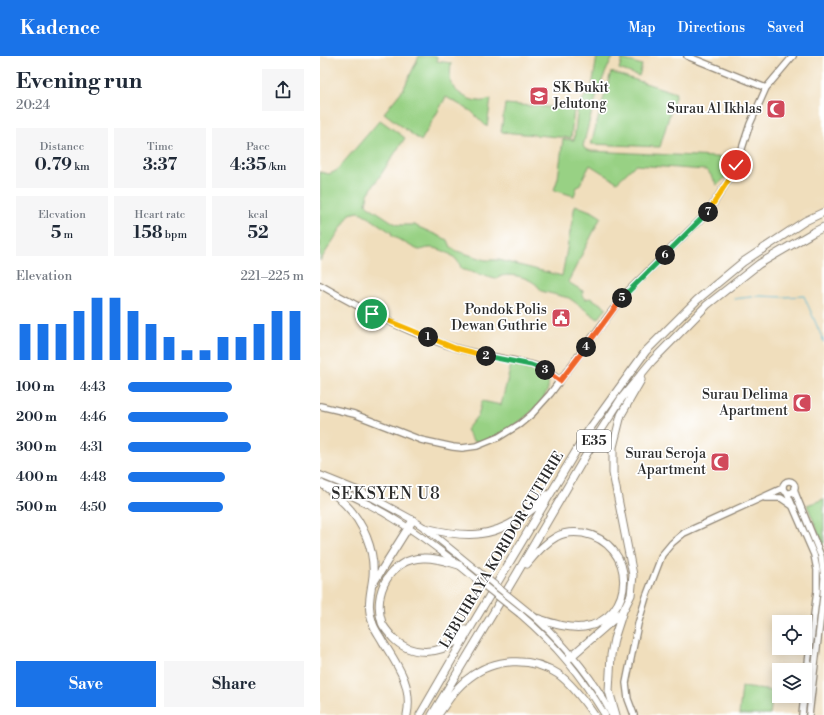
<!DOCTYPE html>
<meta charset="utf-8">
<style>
body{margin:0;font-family:"Libre Bodoni",serif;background:#f6f6f7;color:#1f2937;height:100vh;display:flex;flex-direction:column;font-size:15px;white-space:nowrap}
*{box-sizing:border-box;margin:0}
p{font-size:13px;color:#747a83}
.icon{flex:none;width:22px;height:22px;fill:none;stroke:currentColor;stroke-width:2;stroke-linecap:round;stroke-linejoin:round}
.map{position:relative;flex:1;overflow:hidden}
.drawer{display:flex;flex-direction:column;background:#fff;width:320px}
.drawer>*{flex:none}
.fabs{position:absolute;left:452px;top:559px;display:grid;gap:8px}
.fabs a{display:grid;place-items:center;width:40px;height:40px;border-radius:0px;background:#fff;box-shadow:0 2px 10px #0003;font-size:20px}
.pin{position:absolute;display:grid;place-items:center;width:34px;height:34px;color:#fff;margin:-17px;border:2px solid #fff;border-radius:50%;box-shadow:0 1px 4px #0007}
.km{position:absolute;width:20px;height:20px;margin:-10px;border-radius:50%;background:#222;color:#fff;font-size:11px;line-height:20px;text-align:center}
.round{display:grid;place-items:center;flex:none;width:42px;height:42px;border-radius:0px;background:#f6f6f7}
.headline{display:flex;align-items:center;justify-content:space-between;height:68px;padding:0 16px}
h1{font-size:22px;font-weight:700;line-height:30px}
.figures{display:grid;grid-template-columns:repeat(3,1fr);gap:6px;height:68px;padding:4px 16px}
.figures div{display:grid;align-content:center;border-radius:0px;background:#f6f6f7;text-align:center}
.figures b{font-size:17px;font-weight:700}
.figures small{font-size:11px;font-weight:400}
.figures p{font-size:11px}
.chart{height:112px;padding:8px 16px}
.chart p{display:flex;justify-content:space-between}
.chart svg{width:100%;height:72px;margin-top:4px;stroke:#1a73e8;stroke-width:6}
.button{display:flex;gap:8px;margin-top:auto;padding:8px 16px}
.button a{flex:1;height:46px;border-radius:0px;background:#1a73e8;color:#fff;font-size:16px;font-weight:700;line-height:46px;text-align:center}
.button a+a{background:#f6f6f7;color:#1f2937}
ul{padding:0 16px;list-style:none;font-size:13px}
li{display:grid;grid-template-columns:64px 48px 1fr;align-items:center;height:30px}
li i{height:10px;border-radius:5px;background:#1a73e8}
header{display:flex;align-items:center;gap:24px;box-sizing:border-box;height:56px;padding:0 20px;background:#1a73e8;color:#fff}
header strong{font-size:19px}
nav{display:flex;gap:22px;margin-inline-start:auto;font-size:14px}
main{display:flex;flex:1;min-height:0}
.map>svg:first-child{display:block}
.green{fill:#98d184;stroke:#627e58}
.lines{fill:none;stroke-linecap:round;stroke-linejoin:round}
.stream{stroke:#51b4d0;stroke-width:1}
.secondary-casing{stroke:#8e8474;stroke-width:8}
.primary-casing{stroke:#8e8474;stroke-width:8}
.highway-casing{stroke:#8e8474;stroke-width:9}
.secondary{stroke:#fff;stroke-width:5.5}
.primary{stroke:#fff;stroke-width:6}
.highway{stroke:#fff;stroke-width:7}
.primary-bridge-casing{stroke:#8e8474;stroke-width:8;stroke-linecap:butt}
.primary-bridge{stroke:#fff;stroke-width:6}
.split-1-casing{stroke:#fff;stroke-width:8}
.split-2-casing{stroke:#fff;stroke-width:8}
.split-3-casing{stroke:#fff;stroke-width:8}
.split-4-casing{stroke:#fff;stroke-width:8}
.split-5-casing{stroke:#fff;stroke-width:8}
.split-6-casing{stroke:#fff;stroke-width:8}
.split-7-casing{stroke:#fff;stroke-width:8}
.split-8-casing{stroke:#fff;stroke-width:8}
.split-1{stroke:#f5b400;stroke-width:5}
.split-2{stroke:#f5b400;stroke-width:5}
.split-3{stroke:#22a559;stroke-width:5}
.split-4{stroke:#f0652b;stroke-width:5}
.split-5{stroke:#f0652b;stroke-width:5}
.split-6{stroke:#22a559;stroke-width:5}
.split-7{stroke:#22a559;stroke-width:5}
.split-8{stroke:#f5b400;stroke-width:5}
.labels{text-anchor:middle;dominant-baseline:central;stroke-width:3.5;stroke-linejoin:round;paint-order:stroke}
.shield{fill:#fff;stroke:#6b6b6b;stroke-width:1}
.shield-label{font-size:13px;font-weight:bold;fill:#2b2b2b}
.poi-label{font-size:14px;fill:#2b2b2b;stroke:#fff;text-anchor:end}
.street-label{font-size:14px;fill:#2b2b2b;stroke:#fff}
.quarter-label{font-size:16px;letter-spacing:1px;fill:#2b2b2b;stroke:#fff}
</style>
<header>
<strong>Kadence</strong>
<nav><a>Map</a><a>Directions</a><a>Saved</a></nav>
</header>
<main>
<section class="drawer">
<div class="headline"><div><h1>Evening run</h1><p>20:24</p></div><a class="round"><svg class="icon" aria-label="share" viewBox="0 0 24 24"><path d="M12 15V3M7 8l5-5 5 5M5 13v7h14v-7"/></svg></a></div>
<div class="figures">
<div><p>Distance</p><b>0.79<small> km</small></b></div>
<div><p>Time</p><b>3:37</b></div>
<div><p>Pace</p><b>4:35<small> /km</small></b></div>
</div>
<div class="figures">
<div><p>Elevation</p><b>5<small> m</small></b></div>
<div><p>Heart rate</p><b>158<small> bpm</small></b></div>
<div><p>kcal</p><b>52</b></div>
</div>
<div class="chart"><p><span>Elevation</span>221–225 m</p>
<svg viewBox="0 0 160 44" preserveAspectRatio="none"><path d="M5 44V22M15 44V22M25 44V22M35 44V14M45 44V6M55 44V6M65 44V14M75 44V22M85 44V30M95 44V38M105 44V38M115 44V30M125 44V30M135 44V22M145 44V14M155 44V14"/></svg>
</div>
<ul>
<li><b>100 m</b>4:43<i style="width:59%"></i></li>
<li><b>200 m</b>4:46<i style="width:57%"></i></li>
<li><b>300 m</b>4:31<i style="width:70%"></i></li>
<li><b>400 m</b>4:48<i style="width:55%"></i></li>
<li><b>500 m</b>4:50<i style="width:54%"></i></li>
</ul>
<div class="button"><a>Save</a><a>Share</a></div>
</section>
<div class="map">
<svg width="504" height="659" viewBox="0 0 504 659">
<rect width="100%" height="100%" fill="#fff"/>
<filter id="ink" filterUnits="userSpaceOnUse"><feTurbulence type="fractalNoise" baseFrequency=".025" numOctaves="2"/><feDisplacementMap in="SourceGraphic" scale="8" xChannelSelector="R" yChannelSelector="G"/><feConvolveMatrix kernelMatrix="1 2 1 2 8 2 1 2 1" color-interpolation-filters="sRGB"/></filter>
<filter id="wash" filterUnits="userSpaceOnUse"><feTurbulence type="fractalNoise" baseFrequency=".012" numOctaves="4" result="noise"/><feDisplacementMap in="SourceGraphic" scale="16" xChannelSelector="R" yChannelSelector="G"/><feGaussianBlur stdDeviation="0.9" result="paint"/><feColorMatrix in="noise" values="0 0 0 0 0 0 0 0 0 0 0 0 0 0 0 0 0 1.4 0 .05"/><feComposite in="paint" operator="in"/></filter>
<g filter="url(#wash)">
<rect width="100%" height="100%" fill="#f0debc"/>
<path class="green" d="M99 0H117V5L131 7C131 12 130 18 130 23 131 34 148 45 159 45 162 46 167 44 171 43L167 71 151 55 126 41 101 85 64 57 84 32Z
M277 0H294C278 26 271 60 263 90L265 93 271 95 416 102C411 116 408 120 397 129L388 115 385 114 315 109 297 126 270 109 259 130 257 131 254 140 234 134 238 122 243 83 254 84 258 50 272 31Z
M302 3 322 9 319 20 299 13Z
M291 16 356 37 340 91 271 88Z
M185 48 254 53 251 82 181 76Z
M60 64 85 82 48 138 46 148 48 150 74 167 79 169H94L128 184 131 191 137 195 166 204H179L242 220 255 149 273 156 281 161 248 226 263 235V241L265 243 271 242 287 252 278 263 249 242 221 235C216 222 186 214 175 223L141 213C140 201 120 191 109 192 106 192 102 194 99 194 95 193 76 182 71 179L72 177 42 157 38 156 30 158 0 205V116L9 118 16 115Z
M191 309 215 315 228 325C235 346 172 391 153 385L146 374 158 359 162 345 181 349Z
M504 443V487L503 488 487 449Z
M422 631 453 635 450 659H419Z"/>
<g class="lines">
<path class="stream" d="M414 243 439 240 463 241 484 240 504 286"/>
</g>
</g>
<g filter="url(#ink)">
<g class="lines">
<defs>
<path id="secondary" d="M367 0 446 32
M0 229C43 254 88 277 136 292 164 300 193 303 220 311L232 318 240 325
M0 350 34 358 101 384 133 391 142 392 157 390 179 381 200 368 212 358 230 338 304 239 388 156 415 114 430 68 446 32 473 0
M463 431a6 6 0 1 1 12 0a6 6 0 1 1-12 0Z
M474 432 476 439 501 500 504 521
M467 437 494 499 497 514V535L485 631
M445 442H461L474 451
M314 659 308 643 306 627 318 568 326 541 342 499 352 487 364 477 463 432
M482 659 484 640
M489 659 503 541 504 523"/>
<path id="primary" d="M0 419 42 436 93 464 105 472 170 525
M5 429C63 450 110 485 157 524
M200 558C236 589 260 618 285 659
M216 562C246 590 273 621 292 659"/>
<path id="highway" d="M2 428C10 434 18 441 25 448 43 466 55 494 53 520 51 538 46 550 53 568 55 574 60 580 63 586 78 610 93 630 87 659
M105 472C145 482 172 483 206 458 214 453 220 446 227 439
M207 508C215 498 225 487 236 481 244 476 255 476 263 477 318 488 316 563 264 571 248 573 231 567 216 562
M139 509C128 506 115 501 103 502 70 503 52 537 62 567 64 572 69 577 73 582 90 600 119 599 137 584 140 581 142 577 145 574
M54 526 93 464
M247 604 301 557
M100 659 152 569 268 375 326 295 377 244 423 206 485 165 504 156
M112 659 196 519 276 382 301 343 332 305 387 249 439 208 492 177 504 171
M118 659C127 646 136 631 149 622 174 602 211 600 238 618 251 627 265 646 274 659
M296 659 289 635 291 599 294 583 303 555 311 539 313 519 293 417V391L301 359 321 324"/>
</defs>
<use href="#secondary" class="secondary-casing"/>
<use href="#primary" class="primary-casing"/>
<use href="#highway" class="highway-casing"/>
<use href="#secondary" class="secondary"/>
<use href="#primary" class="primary"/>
<use href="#highway" class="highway"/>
<defs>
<path id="primary-bridge" d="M157 524 200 558
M170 525 216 562"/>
</defs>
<use href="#primary-bridge" class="primary-bridge-casing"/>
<use href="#primary-bridge" class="primary-bridge"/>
</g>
</g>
<g class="lines" filter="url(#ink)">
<defs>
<path id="split-1" d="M52 258 108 281"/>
<path id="split-2" d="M108 281 135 292 166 300"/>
<path id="split-3" d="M166 300 211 309 225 314"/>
<path id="split-4" d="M225 314 240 325 266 291"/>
<path id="split-5" d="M266 291 302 242"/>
<path id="split-6" d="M302 242 345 199"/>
<path id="split-7" d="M345 199 388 156"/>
<path id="split-8" d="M388 156 408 125 416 109"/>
</defs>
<use href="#split-1" class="split-1-casing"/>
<use href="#split-2" class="split-2-casing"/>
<use href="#split-3" class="split-3-casing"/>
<use href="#split-4" class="split-4-casing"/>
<use href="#split-5" class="split-5-casing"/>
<use href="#split-6" class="split-6-casing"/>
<use href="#split-7" class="split-7-casing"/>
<use href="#split-8" class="split-8-casing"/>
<use href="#split-1" class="split-1"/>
<use href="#split-2" class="split-2"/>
<use href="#split-3" class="split-3"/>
<use href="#split-4" class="split-4"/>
<use href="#split-5" class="split-5"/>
<use href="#split-6" class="split-6"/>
<use href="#split-7" class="split-7"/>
<use href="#split-8" class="split-8"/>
</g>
<defs>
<symbol id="school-square" viewBox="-11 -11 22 22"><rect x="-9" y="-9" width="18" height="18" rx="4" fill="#d1495b" stroke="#fff"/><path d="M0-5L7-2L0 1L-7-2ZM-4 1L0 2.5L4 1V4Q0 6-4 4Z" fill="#fff"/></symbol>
<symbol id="mosque-square" viewBox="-11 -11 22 22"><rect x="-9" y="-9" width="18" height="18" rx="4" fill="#d1495b" stroke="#fff"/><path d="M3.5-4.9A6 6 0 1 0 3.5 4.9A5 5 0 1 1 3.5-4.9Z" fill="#fff"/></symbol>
<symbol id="civic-square" viewBox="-11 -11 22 22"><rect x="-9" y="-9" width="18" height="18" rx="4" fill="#d1495b" stroke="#fff"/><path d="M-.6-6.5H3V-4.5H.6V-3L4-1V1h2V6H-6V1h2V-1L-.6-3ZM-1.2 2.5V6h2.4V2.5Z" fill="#fff"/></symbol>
</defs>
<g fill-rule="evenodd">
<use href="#school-square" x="208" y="29" width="22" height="22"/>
<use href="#mosque-square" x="445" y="42" width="22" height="22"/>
<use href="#civic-square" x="230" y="251" width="22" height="22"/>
<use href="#mosque-square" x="471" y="336" width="22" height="22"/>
<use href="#mosque-square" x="389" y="395" width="22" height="22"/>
</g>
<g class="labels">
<rect class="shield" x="257" y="374" width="34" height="22" rx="3"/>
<g class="shield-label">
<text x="274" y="385">E35</text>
</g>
<g class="poi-label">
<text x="233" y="32" text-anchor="start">SK Bukit<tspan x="233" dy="16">Jelutong</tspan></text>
<text x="442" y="53">Surau Al Ikhlas</text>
<text x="227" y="254">Pondok Polis<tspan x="227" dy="16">Dewan Guthrie</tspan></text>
<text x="468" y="339">Surau Delima<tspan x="468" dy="16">Apartment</tspan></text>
<text x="386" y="398">Surau Seroja<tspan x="386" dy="16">Apartment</tspan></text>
</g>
<g class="street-label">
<text transform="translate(182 494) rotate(-59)">LEBUHRAYA KORIDOR GUTHRIE</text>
</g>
<g class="quarter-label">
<text x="66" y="438">SEKSYEN U8</text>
</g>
</g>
</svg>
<div class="fabs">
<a><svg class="icon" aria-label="locate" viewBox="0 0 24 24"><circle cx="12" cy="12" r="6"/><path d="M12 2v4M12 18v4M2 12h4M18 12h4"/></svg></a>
<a><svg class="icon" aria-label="layers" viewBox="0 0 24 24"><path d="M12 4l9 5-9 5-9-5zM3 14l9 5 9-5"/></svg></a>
</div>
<div class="pin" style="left:52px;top:258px;background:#1e9e55"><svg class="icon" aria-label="arrive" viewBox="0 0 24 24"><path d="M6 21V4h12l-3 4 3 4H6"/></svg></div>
<div class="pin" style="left:416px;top:109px;background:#d93025"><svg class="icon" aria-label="check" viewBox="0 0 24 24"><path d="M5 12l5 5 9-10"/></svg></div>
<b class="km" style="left:108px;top:281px">1</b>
<b class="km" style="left:166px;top:300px">2</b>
<b class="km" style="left:225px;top:314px">3</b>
<b class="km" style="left:266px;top:291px">4</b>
<b class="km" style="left:302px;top:242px">5</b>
<b class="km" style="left:345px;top:199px">6</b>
<b class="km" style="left:388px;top:156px">7</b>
</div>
</main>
